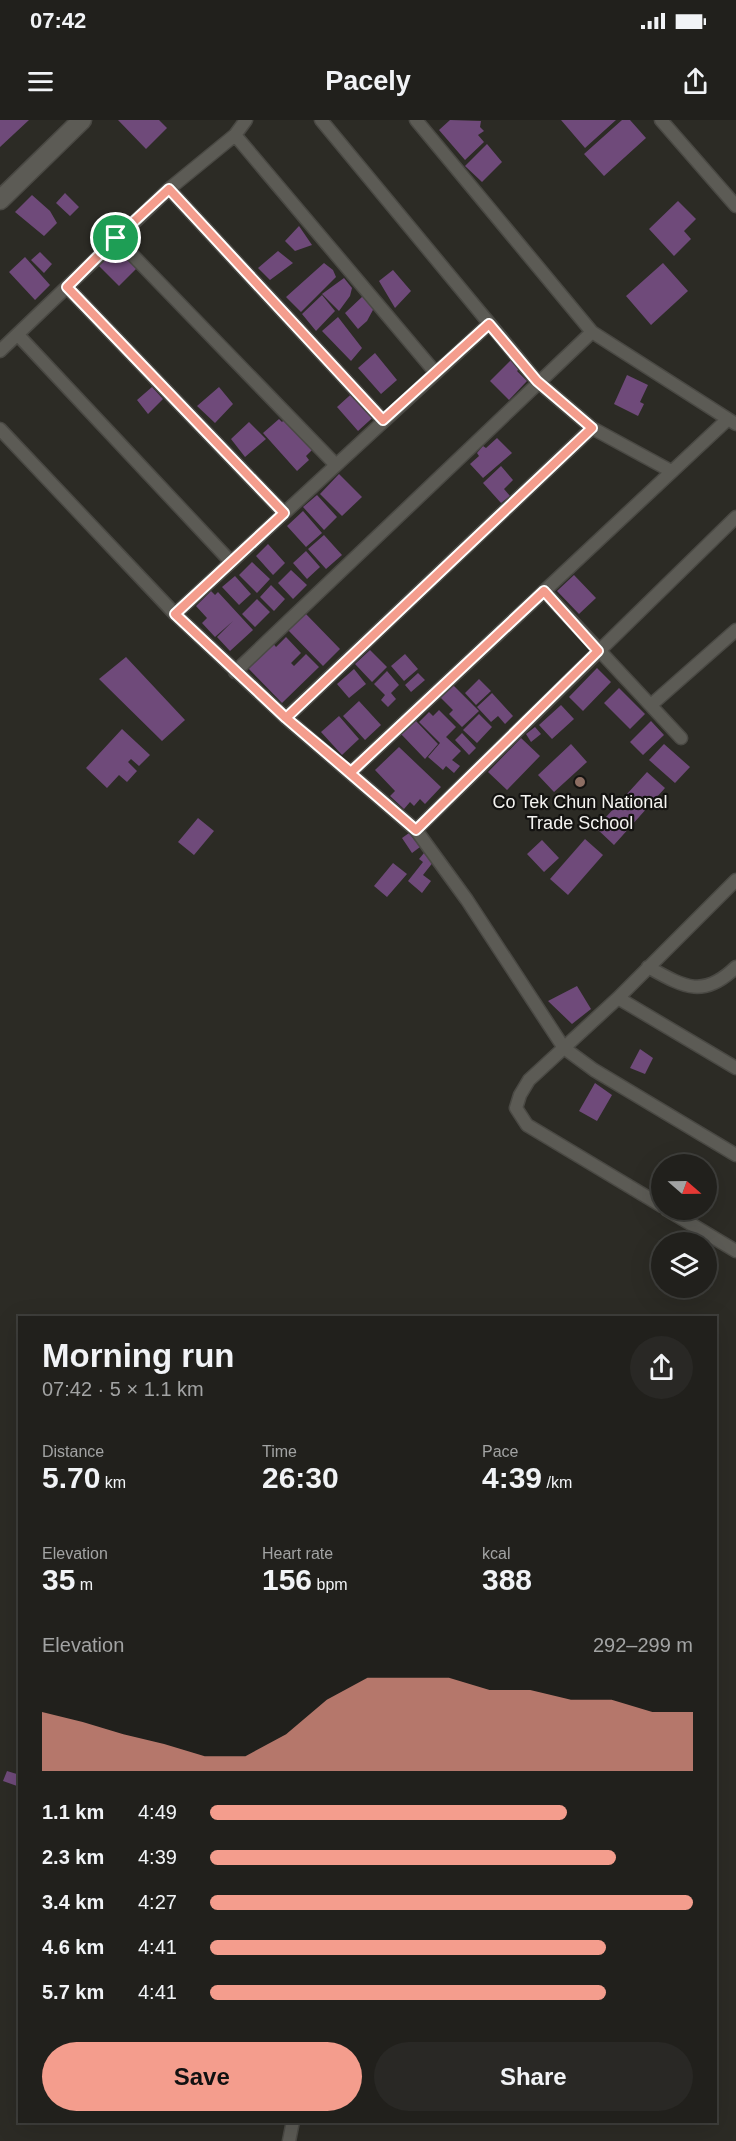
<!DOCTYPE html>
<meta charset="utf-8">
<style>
body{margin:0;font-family:Helvetica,sans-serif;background:#292825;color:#f1f3f6;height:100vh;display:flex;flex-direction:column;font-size:22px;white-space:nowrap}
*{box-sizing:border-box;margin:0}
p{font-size:20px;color:#a2a3a3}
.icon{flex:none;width:33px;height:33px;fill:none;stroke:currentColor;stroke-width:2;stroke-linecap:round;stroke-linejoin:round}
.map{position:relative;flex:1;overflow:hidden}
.side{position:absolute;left:18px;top:1196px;width:699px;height:807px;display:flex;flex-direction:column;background:#21201c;border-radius:0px;box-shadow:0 6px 24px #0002,0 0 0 2px #3e3e3b}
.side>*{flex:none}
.needle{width:39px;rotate:110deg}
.tools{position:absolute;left:651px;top:1034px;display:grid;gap:12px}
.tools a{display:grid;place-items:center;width:66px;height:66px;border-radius:50%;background:#21201c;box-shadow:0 6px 24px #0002,0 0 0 2px #3e3e3b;font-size:30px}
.pin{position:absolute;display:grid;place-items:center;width:51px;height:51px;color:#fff;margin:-26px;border:3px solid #fff;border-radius:50%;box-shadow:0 2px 6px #0007}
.round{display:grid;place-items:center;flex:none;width:63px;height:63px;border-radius:32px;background:#292825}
.headline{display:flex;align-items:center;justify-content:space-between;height:102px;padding:0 24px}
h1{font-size:33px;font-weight:600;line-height:45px}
.figures{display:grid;grid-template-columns:repeat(3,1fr);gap:9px;height:102px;padding:6px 24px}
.figures div{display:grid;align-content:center}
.figures b{font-size:30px;font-weight:600}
.figures small{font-size:16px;font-weight:400}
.figures p{font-size:16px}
.chart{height:168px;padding:12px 24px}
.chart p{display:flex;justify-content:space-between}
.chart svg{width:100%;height:108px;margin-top:6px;fill:#f49d8d;opacity:.7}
.cta{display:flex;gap:12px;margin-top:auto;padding:12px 24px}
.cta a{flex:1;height:69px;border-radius:36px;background:#f49d8d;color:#111;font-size:24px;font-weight:600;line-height:69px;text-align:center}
.cta a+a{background:#292825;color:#f1f3f6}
ul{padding:0 24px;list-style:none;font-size:20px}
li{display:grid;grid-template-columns:96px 72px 1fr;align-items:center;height:45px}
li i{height:15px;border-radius:8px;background:#f49d8d}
.status{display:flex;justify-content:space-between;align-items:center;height:42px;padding:0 30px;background:#21201c;direction:ltr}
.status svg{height:16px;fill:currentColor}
header{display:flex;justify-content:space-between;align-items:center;height:78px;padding:0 24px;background:#21201c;font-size:27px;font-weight:600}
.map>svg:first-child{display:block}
.building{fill:#6f4a7a}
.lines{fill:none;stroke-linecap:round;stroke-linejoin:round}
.street-casing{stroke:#4a4944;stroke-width:15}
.secondary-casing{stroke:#4a4944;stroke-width:21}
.street{stroke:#5c5b55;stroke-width:12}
.secondary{stroke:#5c5b55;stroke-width:18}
.route-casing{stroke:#fff;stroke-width:12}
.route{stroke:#f49d8d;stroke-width:8}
.education-dot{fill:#8d6e63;stroke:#141311;stroke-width:2}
.labels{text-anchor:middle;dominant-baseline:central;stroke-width:4.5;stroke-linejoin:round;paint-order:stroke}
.poi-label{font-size:18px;fill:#f5f4f1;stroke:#141311}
</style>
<div class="status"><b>07:42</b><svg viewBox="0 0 49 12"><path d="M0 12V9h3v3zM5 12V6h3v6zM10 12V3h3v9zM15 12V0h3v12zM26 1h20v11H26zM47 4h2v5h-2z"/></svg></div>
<header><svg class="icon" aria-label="menu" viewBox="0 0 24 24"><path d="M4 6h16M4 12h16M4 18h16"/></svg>Pacely<svg class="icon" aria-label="share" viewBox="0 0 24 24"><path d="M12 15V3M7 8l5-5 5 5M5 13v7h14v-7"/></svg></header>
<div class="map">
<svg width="736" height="2021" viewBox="0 0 736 2021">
<rect width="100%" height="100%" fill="#2c2b25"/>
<path class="building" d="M0 0H29L0 27Z
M118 0H159L167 8 146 29Z
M450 0 481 1 480 7 484 11 478 15 484 22 465 40 439 10Z
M561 0H616L585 28Z
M622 0H630L646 18 604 56 584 34Z
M487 24 502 42 482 62 465 46Z
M65 73 79 87 70 96 56 83Z
M32 75 50 91 57 103 44 116 15 92Z
M678 81 696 99 684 111 691 119 674 136 649 109Z
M299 106 312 125 295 131 285 121Z
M114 124 140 145 119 166 98 145Z
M278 131 293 143 270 160 258 148Z
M40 132 52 144 44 153 31 140Z
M25 137 50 165 35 180 9 152Z
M324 143 333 150 336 157 301 192 286 177Z
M663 143 688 171 651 205 626 176Z
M393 150 411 171 395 188 379 161Z
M344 158 352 168 350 176 339 191 322 174Z
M322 175 335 191 316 211 302 194Z
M363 176 374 188 367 201 358 209 345 193Z
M338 197 362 228 351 241 322 211Z
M375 233 397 260 381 274 358 248Z
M512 239 522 246 517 251 527 261 509 280 490 261Z
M627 255 648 265 640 282 644 284 638 296 614 284Z
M152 267 163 279 148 294 137 280Z
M219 267 233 284 215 303 197 286Z
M359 267 380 291 358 311 337 287Z
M279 299 282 302 284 300 312 330 306 336 309 340 297 351 263 313Z
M249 302 266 319 245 337 231 319Z
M497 318 512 333 483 358 470 344 479 336 477 333 483 326 486 328Z
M501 346 513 360 504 369 510 376 501 383 483 363Z
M339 354 362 377 342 396 320 374Z
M317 375 337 397 324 410 303 387Z
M303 391 322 413 306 427 287 406Z
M324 415 342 435 326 449 308 429Z
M268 424 285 443 273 455 256 436Z
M306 431 320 447 307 459 293 443Z
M252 442 270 459 257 473 239 455Z
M291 450 307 465 293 479 278 463Z
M574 455 596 478 579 494 557 471Z
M235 456 251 474 239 485 222 467Z
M271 465 285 479 274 491 260 477Z
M211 471 215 475 218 472 253 510 230 531 217 517 233 501 215 517 202 503 207 498 196 486Z
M257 479 270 492 255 507 242 494Z
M305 493 340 529 323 546 288 510Z
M286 517 301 533 291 543 294 546 306 534 319 547 282 583 247 547 272 522 276 527Z
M370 530 387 547 372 562 355 544Z
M405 534 418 549 404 561 391 546Z
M126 537 185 600 162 621 99 559Z
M597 548 611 562 583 591 569 577Z
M354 549 366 564 349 578 337 564Z
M387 551 399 565 391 573 396 579 388 587 381 580 385 575 374 564Z
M418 553 425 560 411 572 405 565Z
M479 559 491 571 476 585 465 573Z
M453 565 479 591 462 607 449 594 453 590 440 577Z
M619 568 645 594 630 609 604 583Z
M492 573 513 596 505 604 498 596 491 602 477 587Z
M359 581 381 605 365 620 343 596Z
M561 585 574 599 552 619 539 605Z
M439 590 456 607 446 617 461 631 452 640 460 646 454 653 446 646 443 650 428 637 440 623 419 602 429 592 433 596Z
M479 594 492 607 477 623 463 610Z
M339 596 359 619 342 635 321 612Z
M415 600 438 624 425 639 401 614Z
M651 601 664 615 643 635 630 622Z
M535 607 541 614 531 622 526 614Z
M122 609 150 635 139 646 131 639 128 642 137 651 127 662 119 655 107 668 86 648Z
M462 613 476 628 469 635 455 620Z
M521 618 540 636 507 670 488 652Z
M571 624 587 642 554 672 538 655Z
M664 624 690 647 675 663 649 640Z
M399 627 441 667 425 684 420 679 414 686 410 682 404 689 390 676 395 671 375 650Z
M647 652 665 668 614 725 596 708Z
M198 698 214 711 194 735 178 722Z
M409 713 420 727 412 733 402 718Z
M585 719 603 735 568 775 550 759Z
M542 720 559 738 544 752 527 734Z
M424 733 434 741 423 755 431 761 422 773 408 761 423 742 419 739Z
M393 743 407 754 387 777 374 766Z
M577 866 591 889 572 904 548 881Z
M640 929 653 938 645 954 630 948Z
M595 963 612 975 597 1001 579 991Z
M7 1651 20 1655 17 1666 3 1661Z"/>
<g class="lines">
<defs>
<path id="street" d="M321 0 537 261 592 308 671 351
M416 0 592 212 728 299
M661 0 736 86
M235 15 435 252
M169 69 383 300
M116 118 336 345
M67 167 284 393
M18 215 231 442
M0 231 169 69 235 15 246 0
M0 309 175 494 286 598 416 710 467 780 564 928 594 950 736 1035
M544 471 681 618
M175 494 489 204
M235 552 592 212
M651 585 736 510
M286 598 592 308
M351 652 728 299 736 304
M416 710 736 397
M648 847C684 867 703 879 736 847
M618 878 736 948
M662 1086 527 1005 516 988 520 975 529 960 618 878 736 760
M666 1089 736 1131
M289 2021 293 2001"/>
<path id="secondary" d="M0 80 82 0"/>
</defs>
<use href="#street" class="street-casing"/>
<use href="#secondary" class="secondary-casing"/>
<use href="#street" class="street"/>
<use href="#secondary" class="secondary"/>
</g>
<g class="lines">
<defs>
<path id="route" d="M116 118 67 167 284 393 175 494 286 598 416 710 598 531 544 471 351 652 286 598 592 308 537 261 489 204 383 300 169 69 116 118"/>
</defs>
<use href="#route" class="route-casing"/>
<use href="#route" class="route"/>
</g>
<circle class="education-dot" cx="580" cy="662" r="6"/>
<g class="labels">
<g class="poi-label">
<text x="580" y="682">Co Tek Chun National<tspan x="580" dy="21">Trade School</tspan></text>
</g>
</g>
</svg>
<div class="tools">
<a><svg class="needle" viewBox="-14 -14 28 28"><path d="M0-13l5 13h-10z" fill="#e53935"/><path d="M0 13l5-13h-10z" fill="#a2a3a3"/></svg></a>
<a><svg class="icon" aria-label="layers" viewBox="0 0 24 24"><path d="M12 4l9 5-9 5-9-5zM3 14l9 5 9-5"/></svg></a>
</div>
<div class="pin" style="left:116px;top:118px;background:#1e9e55"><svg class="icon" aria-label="arrive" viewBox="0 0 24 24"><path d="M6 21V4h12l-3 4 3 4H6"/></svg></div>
<section class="side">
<div class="headline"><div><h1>Morning run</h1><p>07:42 · 5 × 1.1 km</p></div><a class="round"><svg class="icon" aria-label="share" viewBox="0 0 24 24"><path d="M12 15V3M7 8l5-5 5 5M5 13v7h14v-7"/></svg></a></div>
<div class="figures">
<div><p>Distance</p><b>5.70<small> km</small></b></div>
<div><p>Time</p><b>26:30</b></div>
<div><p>Pace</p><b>4:39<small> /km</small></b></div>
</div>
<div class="figures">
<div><p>Elevation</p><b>35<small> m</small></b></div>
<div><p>Heart rate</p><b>156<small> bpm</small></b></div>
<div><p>kcal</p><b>388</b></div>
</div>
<div class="chart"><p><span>Elevation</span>292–299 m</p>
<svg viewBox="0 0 160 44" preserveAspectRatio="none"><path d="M0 44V20L10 24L20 29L30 33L40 38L50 38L60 29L70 15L80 6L90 6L100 6L110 11L120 11L130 15L140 15L150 20L160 20V44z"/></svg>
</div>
<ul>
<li><b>1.1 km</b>4:49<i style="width:74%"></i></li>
<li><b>2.3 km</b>4:39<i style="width:84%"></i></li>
<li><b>3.4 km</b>4:27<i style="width:100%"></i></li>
<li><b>4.6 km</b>4:41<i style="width:82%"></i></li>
<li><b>5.7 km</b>4:41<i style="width:82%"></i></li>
</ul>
<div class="cta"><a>Save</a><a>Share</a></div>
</section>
</div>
